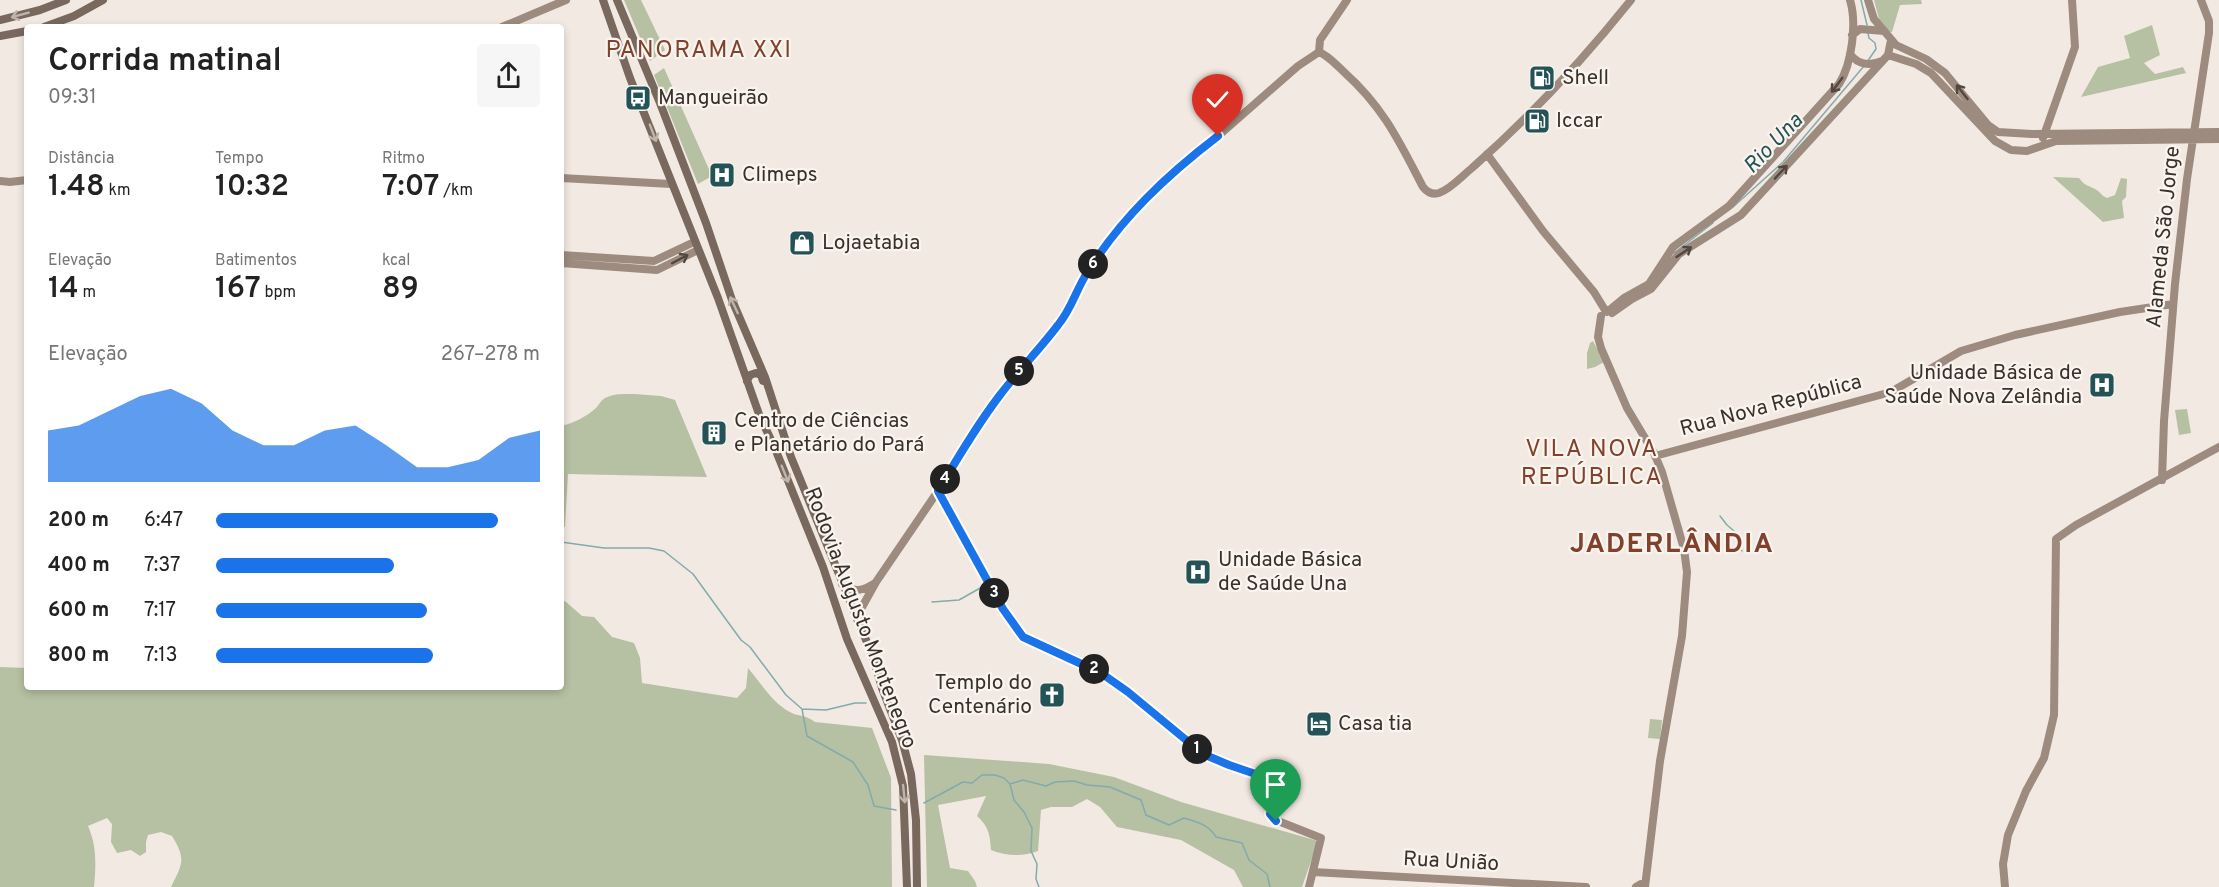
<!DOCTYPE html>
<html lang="pt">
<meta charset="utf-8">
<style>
body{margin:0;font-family:Overpass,sans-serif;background:#f6f6f6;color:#222;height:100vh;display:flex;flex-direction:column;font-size:22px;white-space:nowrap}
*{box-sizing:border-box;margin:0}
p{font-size:20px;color:#767676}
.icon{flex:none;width:33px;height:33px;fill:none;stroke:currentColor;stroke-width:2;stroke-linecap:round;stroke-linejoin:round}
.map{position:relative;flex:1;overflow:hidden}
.drawer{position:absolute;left:24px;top:24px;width:540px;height:666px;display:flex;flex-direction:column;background:#fff;border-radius:6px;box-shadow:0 3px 9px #0003}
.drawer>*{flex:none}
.pin{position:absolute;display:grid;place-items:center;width:51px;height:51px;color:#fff;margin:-62px -26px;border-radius:50% 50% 50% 0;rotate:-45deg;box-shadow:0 0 6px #0007}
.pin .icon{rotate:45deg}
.km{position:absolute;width:30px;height:30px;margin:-15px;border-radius:50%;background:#222;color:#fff;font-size:16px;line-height:30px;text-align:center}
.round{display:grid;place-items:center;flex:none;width:63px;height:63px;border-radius:6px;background:#f6f6f6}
.head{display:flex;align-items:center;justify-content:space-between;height:102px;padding:0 24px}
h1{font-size:33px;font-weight:600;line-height:45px}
.metrics{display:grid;grid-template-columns:repeat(3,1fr);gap:9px;height:102px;padding:6px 24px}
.metrics div{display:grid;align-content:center}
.metrics b{font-size:30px;font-weight:600}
.metrics small{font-size:16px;font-weight:400}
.metrics p{font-size:16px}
.chart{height:168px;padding:12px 24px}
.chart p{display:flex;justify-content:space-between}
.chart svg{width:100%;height:108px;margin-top:6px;fill:#1a73e8;opacity:.7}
ul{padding:0 24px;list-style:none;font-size:20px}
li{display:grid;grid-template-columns:96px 72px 1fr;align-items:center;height:45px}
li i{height:15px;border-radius:8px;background:#1a73e8}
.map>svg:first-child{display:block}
.green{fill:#b6c0a2}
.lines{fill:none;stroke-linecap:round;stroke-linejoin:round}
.stream{stroke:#83aaad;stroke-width:1.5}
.secondary{stroke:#9d8b7f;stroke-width:8}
.primary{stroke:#79685e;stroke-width:8}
.oneway{stroke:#bfb5ad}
.oneway2{stroke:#524741}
.route-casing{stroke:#fff;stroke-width:12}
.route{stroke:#1a73e8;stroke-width:8}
.labels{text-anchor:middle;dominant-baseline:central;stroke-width:4.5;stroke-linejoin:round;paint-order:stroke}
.poi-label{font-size:21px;fill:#39302c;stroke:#f9f4ee;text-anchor:start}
.street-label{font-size:21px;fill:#39302c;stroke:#f9f4ee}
.water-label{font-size:22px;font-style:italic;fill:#245357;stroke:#f9f4ee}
.quarter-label{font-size:24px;letter-spacing:1.5px;fill:#81412c;stroke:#f9f4ee}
.district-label{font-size:27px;font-weight:bold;letter-spacing:1.5px;fill:#81412c;stroke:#f9f4ee}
</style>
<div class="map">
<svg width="2219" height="887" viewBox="0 0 2219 887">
<rect width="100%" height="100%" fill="#f2eae2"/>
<path class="green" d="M624 0H641L665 50 650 61Z
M1874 0H1921L1922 4 1900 5 1892 32H1889L1879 19Z
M2152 25 2160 55 2144 63 2155 74 2183 67 2186 73 2081 97 2098 67 2130 58 2124 36Z
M664 68 712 176 698 184 654 75Z
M2053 177 2079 178C2086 187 2086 184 2095 189 2100 191 2101 196 2107 198L2115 195 2121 178 2127 179 2126 197 2122 201 2124 218 2103 222Z
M1593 341 1604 362 1595 367 1587 369V353L1590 343Z
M634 394 661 396 675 400 707 477 568 474 565 527 561 526V426C574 423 586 417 596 408 599 405 601 400 605 398 614 393 625 394 634 394Z
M2187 409 2191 433 2179 435 2175 410Z
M565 601 582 616 594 617 612 637 634 643 640 658 642 683 737 698 746 688 748 668C760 682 772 702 788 711 797 717 805 714 815 722L872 728 891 778 892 887H171C183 863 186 859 172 836L161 832 148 835 146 842V852L140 856 131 850 117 853 111 842 112 824 107 818 88 826C97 846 96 866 94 887H0V667L27 668V687H561V604Z
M1650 719 1662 720 1660 739 1648 738Z
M924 755 1049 764 1114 777 1181 802 1318 841 1302 887H1243L1234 870 1181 840 1117 827 1100 807 1087 799 1072 807H1051L1041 810 1038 851C1023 857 1006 856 991 850 990 835 989 827 977 816L986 796 938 805 950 868 968 871 975 881 977 887H927Z"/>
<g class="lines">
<path class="stream" d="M1861 0 1867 25
M1867 62 1876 49 1875 43 1869 38 1868 33
M1733 207 1783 162 1864 66
M1674 253 1713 223
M1720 516 1727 525 1741 537 1738 545 1742 551
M561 542 604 548H649L664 551 693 574 741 640 750 647 786 695 802 709 807 736 853 762 868 785 874 806 896 810
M932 602 959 600 982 587
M802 709 826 710 855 703H866
M1010 784 1023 780 1046 786 1055 782 1074 781 1087 785 1110 787 1141 800 1146 815 1169 825 1184 818C1198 822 1209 825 1216 837L1242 843 1249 860 1267 874 1270 887
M924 803 963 782 972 783 982 775H995L1004 778 1010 784 1014 800 1024 812 1032 828 1031 851 1037 864 1036 879 1039 887"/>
<path class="secondary" d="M1868 0 1874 19 1896 45 1926 59 1945 73 1988 125 1998 132 2032 134 2219 132
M502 27 566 0
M1852 35 1860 29 1884 31
M1319 52C1329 56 1336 65 1344 72 1384 108 1399 141 1423 187 1427 192 1432 195 1439 193 1451 189 1462 176 1472 168 1530 117 1583 60 1631 0
M1319 52 1320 40 1347 0
M1850 54C1858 65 1870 66 1882 61
M1888 55 1916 64 1931 73 1995 141 2011 150 2027 151 2056 141 2219 139
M2043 138 2075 47 2072 0
M1487 154 1543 231 1594 292 1605 310
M561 178 671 184
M0 181 10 182 27 180
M561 255 654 261 694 242
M561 263 657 270 698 250
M1607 312 1624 298 1649 284 1673 247 1729 206 1839 84C1852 64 1857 23 1850 0
M1612 313 1632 299 1651 289 1679 254 1741 215 1888 55 1891 40
M1601 316 1598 337 1601 348 1627 408 1654 453 1662 472 1684 549 1687 572 1682 636 1660 761 1645 887
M1655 456 1891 392 1961 351 2015 335 2120 312 2173 304
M2162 480 2164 421 2175 284 2187 179 2209 33V21L2201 0
M938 491 1003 609 1023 637 1101 673 1152 711 1203 754 1229 765 1279 782 1270 814 1273 819 1321 838 1309 887
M842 584C854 593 863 591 875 583
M857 619 861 609 876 582 938 491 998 397 1046 341 1065 316 1086 274 1130 214 1185 162 1218 136 1298 66 1319 52
M1313 872 1586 887
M1636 887 1641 884 1645 887
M2005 887 2003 864 2008 835 2026 791 2044 758 2054 715 2056 539 2076 525 2219 447"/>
<path class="primary" d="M603 0 630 78 718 298 760 417 774 446 823 567 847 639 892 742 903 786 907 887
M617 0 660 103 706 223 732 300 765 377 791 457 873 657 882 688 902 740 911 774 916 820 917 887
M0 20 40 10 66 0
M44 27 74 16 103 0
M0 36 27 31
M747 381 750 375 756 373 761 375 763 381"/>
</g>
<defs><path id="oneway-shaft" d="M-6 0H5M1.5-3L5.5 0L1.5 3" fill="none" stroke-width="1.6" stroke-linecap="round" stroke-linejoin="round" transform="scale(1.5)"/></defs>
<g class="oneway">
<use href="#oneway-shaft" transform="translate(20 15) rotate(165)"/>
<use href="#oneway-shaft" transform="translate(653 133) rotate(69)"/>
<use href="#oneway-shaft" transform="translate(734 305) rotate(-115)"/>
<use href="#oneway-shaft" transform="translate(785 474) rotate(68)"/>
<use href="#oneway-shaft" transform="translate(904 794) rotate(84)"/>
</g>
<g class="oneway2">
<use href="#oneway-shaft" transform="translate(1837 85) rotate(127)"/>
<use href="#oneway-shaft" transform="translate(1962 92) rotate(-128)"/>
<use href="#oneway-shaft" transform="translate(1781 172) rotate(-47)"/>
<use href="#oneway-shaft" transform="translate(1684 252) rotate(-34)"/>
<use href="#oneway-shaft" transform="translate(680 259) rotate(-28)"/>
</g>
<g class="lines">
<defs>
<path id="route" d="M1218 136C1167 175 1121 218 1087 273 1076 290 1071 310 1058 325 1040 349 1018 371 1000 395 977 425 957 459 938 491L1003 609 1023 637 1101 673 1128 692 1203 754 1229 765 1279 782 1270 814 1276 821"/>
</defs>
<use href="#route" class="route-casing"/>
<use href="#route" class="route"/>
</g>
<defs>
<symbol id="fuel-square" viewBox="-11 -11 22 22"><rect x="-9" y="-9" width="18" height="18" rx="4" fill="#245357" stroke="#f9f4ee"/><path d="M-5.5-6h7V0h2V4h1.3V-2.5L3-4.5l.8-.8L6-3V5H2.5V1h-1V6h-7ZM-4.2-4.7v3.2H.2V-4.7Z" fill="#fff"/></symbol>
<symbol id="bus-square" viewBox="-11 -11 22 22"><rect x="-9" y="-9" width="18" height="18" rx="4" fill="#245357" stroke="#f9f4ee"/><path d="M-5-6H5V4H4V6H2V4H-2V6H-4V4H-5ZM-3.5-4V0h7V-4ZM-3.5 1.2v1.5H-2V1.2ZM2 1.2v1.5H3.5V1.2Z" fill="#fff"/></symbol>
<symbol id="hospital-square" viewBox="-11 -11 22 22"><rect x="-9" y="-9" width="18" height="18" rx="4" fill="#245357" stroke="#f9f4ee"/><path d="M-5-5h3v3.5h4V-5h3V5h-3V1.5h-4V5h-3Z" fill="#fff"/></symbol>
<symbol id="shop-square" viewBox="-11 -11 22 22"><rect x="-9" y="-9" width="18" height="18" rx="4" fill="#245357" stroke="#f9f4ee"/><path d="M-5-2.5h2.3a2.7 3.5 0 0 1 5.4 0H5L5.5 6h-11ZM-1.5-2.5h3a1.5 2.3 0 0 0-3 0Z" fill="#fff"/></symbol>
<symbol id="building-square" viewBox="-11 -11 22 22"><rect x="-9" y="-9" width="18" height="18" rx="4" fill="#245357" stroke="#f9f4ee"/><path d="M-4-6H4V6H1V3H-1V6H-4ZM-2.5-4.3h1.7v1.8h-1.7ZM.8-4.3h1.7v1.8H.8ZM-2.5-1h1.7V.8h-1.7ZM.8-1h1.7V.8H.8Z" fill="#fff"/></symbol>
<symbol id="church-square" viewBox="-11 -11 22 22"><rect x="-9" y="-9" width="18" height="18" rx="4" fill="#245357" stroke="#f9f4ee"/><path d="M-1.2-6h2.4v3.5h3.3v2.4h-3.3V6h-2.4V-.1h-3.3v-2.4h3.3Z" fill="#fff"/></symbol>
<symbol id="hotel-square" viewBox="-11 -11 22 22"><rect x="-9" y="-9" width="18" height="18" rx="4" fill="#245357" stroke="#f9f4ee"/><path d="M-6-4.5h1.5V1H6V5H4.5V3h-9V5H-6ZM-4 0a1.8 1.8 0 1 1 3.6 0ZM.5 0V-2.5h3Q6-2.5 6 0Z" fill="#fff"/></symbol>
</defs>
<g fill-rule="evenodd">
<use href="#fuel-square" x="1527" y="63" width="30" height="30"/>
<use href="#bus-square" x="623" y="83" width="30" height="30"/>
<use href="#fuel-square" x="1522" y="106" width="30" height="30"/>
<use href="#hospital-square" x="707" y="160" width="30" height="30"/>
<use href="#shop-square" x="787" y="228" width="30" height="30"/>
<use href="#hospital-square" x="2087" y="370" width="30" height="30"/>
<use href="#building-square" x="699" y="418" width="30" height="30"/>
<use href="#hospital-square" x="1183" y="557" width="30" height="30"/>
<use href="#church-square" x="1037" y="680" width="30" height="30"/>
<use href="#hotel-square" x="1304" y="709" width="30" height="30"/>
</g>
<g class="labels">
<g class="poi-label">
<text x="1562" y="78">Shell</text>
<text x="658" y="98">Mangueirão</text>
<text x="1556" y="121">Iccar</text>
<text x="742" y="175">Climeps</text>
<text x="822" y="243">Lojaetabia</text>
<text x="2082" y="373" text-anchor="end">Unidade Básica de<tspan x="2082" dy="24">Saúde Nova Zelândia</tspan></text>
<text x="734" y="421">Centro de Ciências<tspan x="734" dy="24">e Planetário do Pará</tspan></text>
<text x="1218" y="560">Unidade Básica<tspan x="1218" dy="24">de Saúde Una</tspan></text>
<text x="1032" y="683" text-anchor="end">Templo do<tspan x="1032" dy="24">Centenário</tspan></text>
<text x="1338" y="724">Casa tia</text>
</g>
<g class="street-label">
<text transform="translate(2164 237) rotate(-84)">Alameda São Jorge</text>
<text transform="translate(1771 406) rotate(-15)">Rua Nova República</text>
<text transform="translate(860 618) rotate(69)">Rodovia Augusto Montenegro</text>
<text transform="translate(1451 862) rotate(3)">Rua União</text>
</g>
<g class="water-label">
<text transform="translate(1774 144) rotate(-46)">Rio Una</text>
</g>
<g class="quarter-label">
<text x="699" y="51">PANORAMA XXI</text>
<text x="1592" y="450">VILA NOVA<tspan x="1592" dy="28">REPÚBLICA</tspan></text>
</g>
<g class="district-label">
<text x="1672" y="545">JADERLÂNDIA</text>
</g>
</g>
</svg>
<div class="pin" style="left:1276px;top:821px;background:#1e9e55"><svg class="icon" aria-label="arrive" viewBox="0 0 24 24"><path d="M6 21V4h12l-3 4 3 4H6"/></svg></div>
<div class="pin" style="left:1218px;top:136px;background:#d93025"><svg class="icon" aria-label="check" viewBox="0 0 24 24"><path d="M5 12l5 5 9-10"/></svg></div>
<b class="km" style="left:1197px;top:749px">1</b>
<b class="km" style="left:1094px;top:669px">2</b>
<b class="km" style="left:994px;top:593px">3</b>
<b class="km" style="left:945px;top:479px">4</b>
<b class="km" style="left:1019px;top:371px">5</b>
<b class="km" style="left:1093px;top:264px">6</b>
<section class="drawer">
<div class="head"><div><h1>Corrida matinal</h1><p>09:31</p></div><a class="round"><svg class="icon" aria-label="share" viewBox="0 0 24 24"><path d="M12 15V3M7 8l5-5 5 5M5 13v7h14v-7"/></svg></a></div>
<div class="metrics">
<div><p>Distância</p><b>1.48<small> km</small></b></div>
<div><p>Tempo</p><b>10:32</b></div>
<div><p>Ritmo</p><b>7:07<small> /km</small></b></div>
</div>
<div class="metrics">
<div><p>Elevação</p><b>14<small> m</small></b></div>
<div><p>Batimentos</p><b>167<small> bpm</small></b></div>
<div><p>kcal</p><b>89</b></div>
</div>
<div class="chart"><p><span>Elevação</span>267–278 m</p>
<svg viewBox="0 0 160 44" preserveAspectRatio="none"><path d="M0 44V23L10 21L20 15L30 9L40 6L50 12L60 23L70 29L80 29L90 23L100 21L110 29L120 38L130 38L140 35L150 26L160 23V44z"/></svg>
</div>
<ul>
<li><b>200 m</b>6:47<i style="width:87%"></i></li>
<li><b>400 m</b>7:37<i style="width:55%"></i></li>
<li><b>600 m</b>7:17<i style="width:65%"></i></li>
<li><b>800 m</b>7:13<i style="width:67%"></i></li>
</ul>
</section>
</div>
